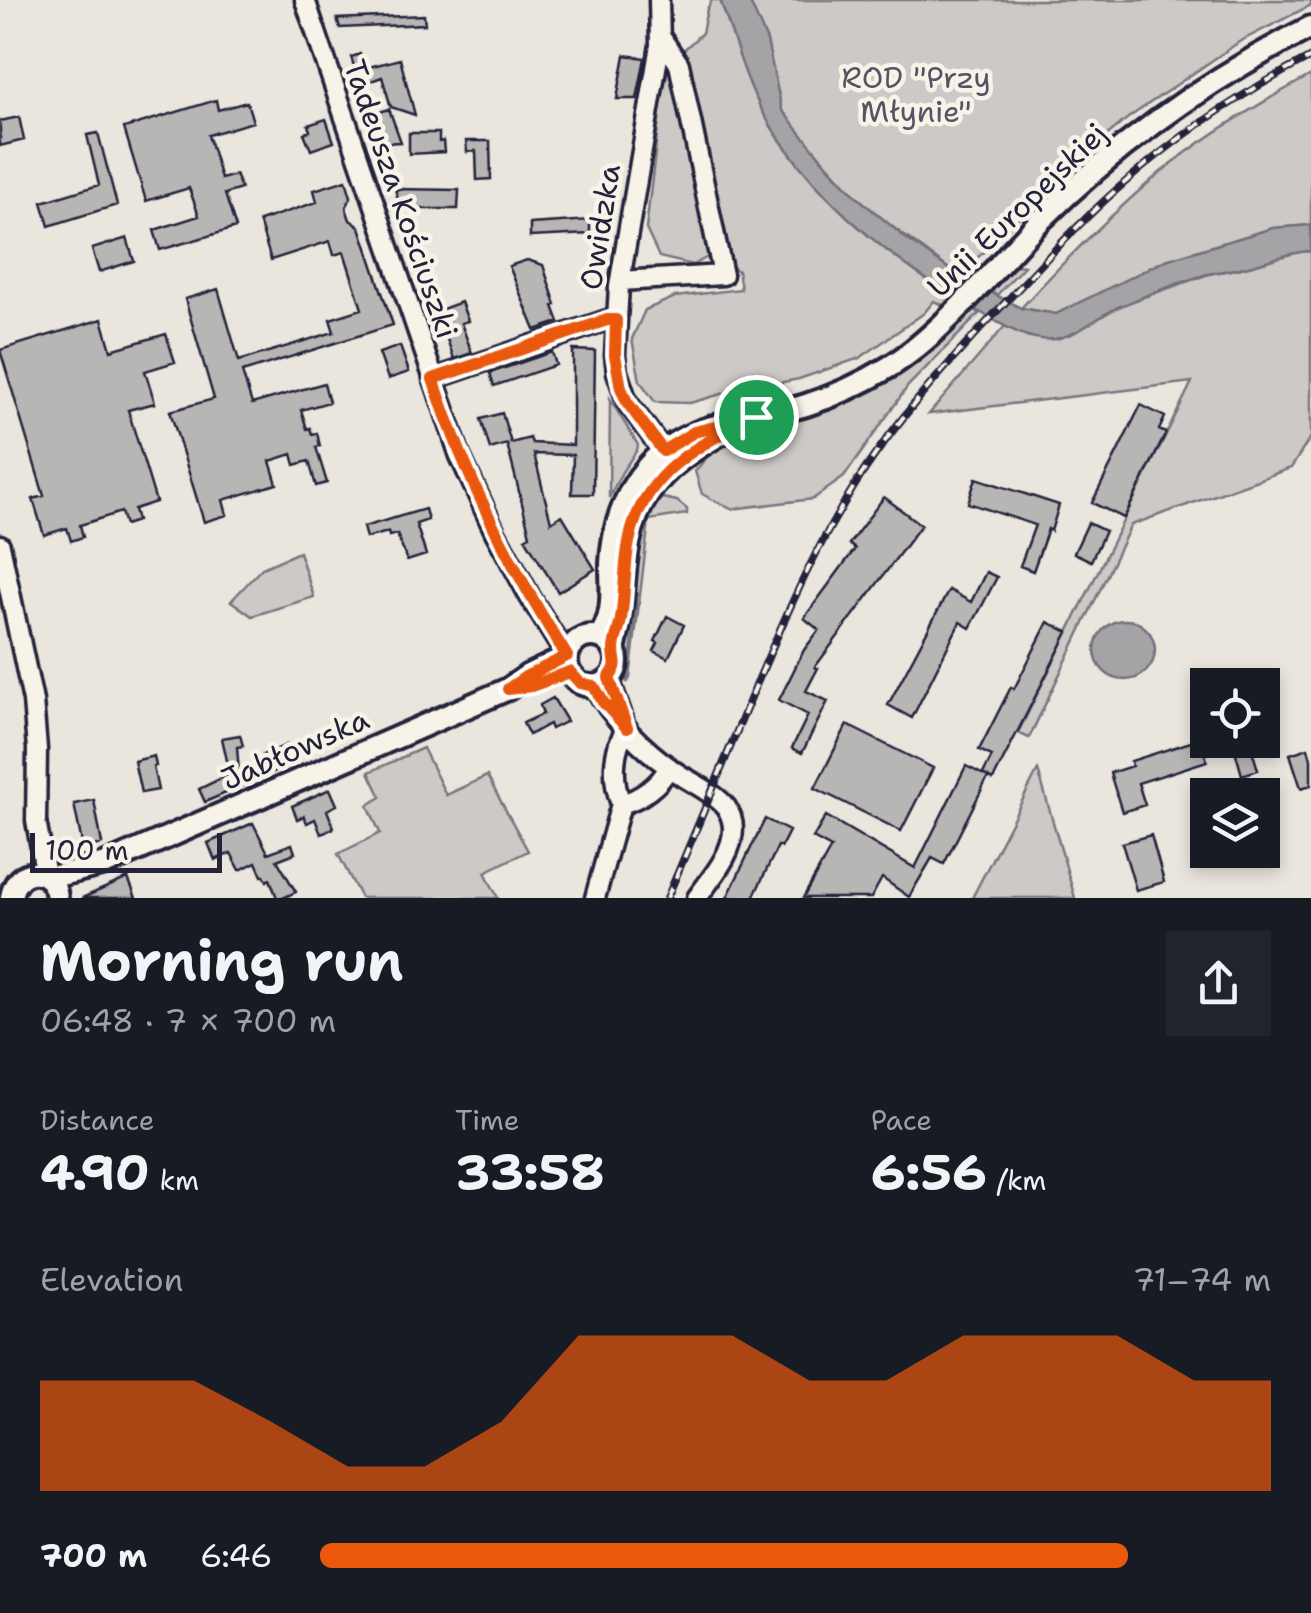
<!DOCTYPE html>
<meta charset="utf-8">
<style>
body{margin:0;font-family:"Shantell Sans",sans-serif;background:#20242c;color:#f1f3f6;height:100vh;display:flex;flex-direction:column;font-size:38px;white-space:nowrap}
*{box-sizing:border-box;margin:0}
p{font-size:32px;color:#9ea1a6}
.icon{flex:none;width:55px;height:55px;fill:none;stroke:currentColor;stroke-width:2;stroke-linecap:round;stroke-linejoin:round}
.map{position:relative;height:898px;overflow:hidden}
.sheet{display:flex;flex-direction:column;background:#171b24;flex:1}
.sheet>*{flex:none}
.tools{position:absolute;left:1190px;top:668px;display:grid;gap:20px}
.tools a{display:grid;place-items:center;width:90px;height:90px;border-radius:0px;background:#171b24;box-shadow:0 5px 15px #0003;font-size:50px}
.scale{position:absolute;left:30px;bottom:25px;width:192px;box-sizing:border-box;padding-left:10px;border:5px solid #22223b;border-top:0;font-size:28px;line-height:35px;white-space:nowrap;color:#22223b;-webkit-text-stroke:8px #f7f3e8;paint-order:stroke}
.pin{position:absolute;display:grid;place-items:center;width:85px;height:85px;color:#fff;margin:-42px;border:5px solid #fff;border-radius:50%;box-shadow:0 2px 10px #0007}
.round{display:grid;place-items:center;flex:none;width:105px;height:105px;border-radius:0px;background:#20242c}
.summary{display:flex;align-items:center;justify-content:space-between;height:170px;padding:0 40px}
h1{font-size:55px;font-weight:700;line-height:75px}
.metrics{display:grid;grid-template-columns:repeat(3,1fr);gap:15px;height:170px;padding:10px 40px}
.metrics div{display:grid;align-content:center}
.metrics b{font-size:50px;font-weight:700}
.metrics small{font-size:28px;font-weight:400}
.metrics p{font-size:28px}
.chart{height:280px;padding:20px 40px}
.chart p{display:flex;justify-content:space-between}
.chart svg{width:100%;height:180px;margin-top:10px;fill:#ea580c;opacity:.7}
ul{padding:0 40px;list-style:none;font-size:32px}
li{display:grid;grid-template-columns:160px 120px 1fr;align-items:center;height:75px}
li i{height:25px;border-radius:12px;background:#ea580c}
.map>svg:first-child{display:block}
.green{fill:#cdc9c6;stroke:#787680;stroke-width:2.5}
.water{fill:#a6a3a6;stroke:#716f7b;stroke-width:2.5}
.building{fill:#b8b6b5;stroke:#22223b;stroke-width:2.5}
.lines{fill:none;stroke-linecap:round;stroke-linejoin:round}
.minor-casing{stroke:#22223b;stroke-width:25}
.major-casing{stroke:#22223b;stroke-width:28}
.minor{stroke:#f7f3e8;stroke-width:18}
.major{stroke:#f7f3e8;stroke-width:20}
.rail-casing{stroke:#22223b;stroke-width:8}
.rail{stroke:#f7f3e8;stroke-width:4;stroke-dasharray:11;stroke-linecap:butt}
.route-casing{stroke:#fff;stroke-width:20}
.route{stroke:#ea580c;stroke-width:12}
.labels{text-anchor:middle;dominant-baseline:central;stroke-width:9;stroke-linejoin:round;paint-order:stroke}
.park-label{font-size:30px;fill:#555465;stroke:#f7f3e8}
.street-label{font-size:30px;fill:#22223b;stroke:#f7f3e8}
</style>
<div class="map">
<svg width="1311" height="898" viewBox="0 0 1311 898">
<rect width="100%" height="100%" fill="#eae6de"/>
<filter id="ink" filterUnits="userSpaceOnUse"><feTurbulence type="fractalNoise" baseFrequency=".01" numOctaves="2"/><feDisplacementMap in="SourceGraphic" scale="20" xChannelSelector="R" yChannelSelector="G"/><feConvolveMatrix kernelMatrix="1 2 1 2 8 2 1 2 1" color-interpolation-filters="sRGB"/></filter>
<g filter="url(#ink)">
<path class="green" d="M712 0H720C735 40 749 84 769 122 780 143 797 160 812 178 861 233 916 277 980 313L908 386 844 477 813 499 731 509 702 494 695 471C701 465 705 458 711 454 740 429 784 427 819 413 874 391 923 358 964 315L934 301 924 313 860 358 799 379 725 393 690 403 655 402 640 381 632 339 645 310 675 297 741 289 738 271 724 261 723 249 693 265 659 257 646 229 665 67 702 33 707 9Z
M749 0H1311V5L1239 42 1128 118 1083 155 969 266 1000 280 1017 265 1024 266 997 295 956 274 879 217 857 197 800 134 782 110Z
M1311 75V225L1273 228 1166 260 1056 314 1021 308C1065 260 1111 214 1161 172 1206 135 1260 103 1311 75Z
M1311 251V437L1291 468 1131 525 1029 738 1018 733 1192 382 929 414 1005 326 1029 337 1056 339 1083 328 1118 306 1209 274 1241 268 1292 252Z
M610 399 638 445 637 450 622 472 609 498Z
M663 498 677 501 687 509V514L649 520 630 678 627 683 636 613 638 548 643 526 655 501Z
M299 552 314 597 252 616 231 601 262 568Z
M423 748 446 795 487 776 528 851 485 872 498 898H361L338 854 380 833 368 805 381 797 369 772Z
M1038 770 1075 898H972Z"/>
<path class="water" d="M720 0H749L767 41 782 110 826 164 857 197 908 240 956 274 1021 308 1056 314 1166 260 1273 228 1311 225V251C1288 252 1268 262 1245 267 1233 270 1220 271 1208 274 1179 282 1150 294 1123 305 1100 314 1080 335 1055 339 1030 342 1006 327 985 315 902 269 823 207 771 126 746 87 736 43 720 0Z
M1095 650a30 30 0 1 1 60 0a30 30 0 1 1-60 0Z"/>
<path class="building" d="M424 15 425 24 340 28 337 19Z
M360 54 365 68 400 59 415 115 391 107 382 77 360 85 351 57Z
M625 55 645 58 637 99H617Z
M216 100 218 110 247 102 253 122 208 135 221 179 236 175 241 189 225 194 236 228 160 250 154 230 199 216 189 188 146 201 124 128Z
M389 109 401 142 379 143 370 115Z
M19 117 24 140 0 146V121Z
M326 119 334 142 311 150 304 133 310 131 308 125Z
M98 133 117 205 49 226 42 202 99 185 87 135Z
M409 133H439V142L443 141 444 152 409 154Z
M466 141H490L491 179 477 180 476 151 467 152Z
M346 180 351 197 346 208 350 220 360 227 393 325 242 372 252 404 324 383 329 402 301 410 307 429 310 428 312 434 317 433 320 446 316 447 327 483 316 486 309 461 295 465 292 454 270 461 277 484 223 500 227 515 204 522 170 411 214 399 185 299 218 289 239 361 334 332 330 319 362 309 344 252 334 255 330 241 271 260 259 221 317 202 314 190Z
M395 189 459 190 458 209H401Z
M590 220V234L530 237V224Z
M127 238 134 261 99 272 92 249Z
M527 260 543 265 556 305 553 306 559 322 535 330 509 266Z
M461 302 468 321 461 323 472 353 454 359 437 311Z
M102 319 111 350 166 334 175 362 145 371 155 403 128 410 156 502 134 509 137 521 125 525 121 512 80 525 83 537 71 541 67 528 44 535 33 499 44 496 0 350Z
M400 346 409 372 388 379 379 353Z
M573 350 595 351 593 494H572L573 455 534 454 551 522 562 515 595 569 558 592 525 538 530 535 507 444 490 449 481 419 502 413 511 443 530 438 532 443 573 445Z
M552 352 556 365 494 386 490 373Z
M1141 405 1165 417 1159 430 1166 433 1124 518 1092 503Z
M976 478 1059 505 1051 531 1048 529 1033 571 1020 566 1035 525 968 503Z
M884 497 921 525 815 667 818 668 806 691 828 701 802 753 792 748 808 715 779 700 804 650 819 630 804 618 855 549 849 544Z
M425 509 428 520 416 524 426 555 407 561 397 534 389 536 388 532 366 538 363 527Z
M1088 523 1105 531 1091 561 1074 553Z
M986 572 997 577 983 604 970 628 960 622 912 718 888 705 949 590 971 602Z
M667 616 684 625 668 658 654 651 658 643 655 641Z
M1048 622 1068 632 993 780 983 774 992 756 979 750 1011 687 1014 689Z
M553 698 567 721 551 729 549 724 529 735 523 723 543 714 540 705Z
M847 725 933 768 901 831 815 788Z
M240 735 243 746 237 747 239 773 265 760 263 755 287 745 292 757 287 759 289 765 239 787V791L236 792 235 789 205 802 199 789 230 774 222 738Z
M1200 739 1207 761 1138 783 1145 805 1122 812 1110 773 1132 766 1131 761Z
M1244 740H1249L1258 770 1242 775 1233 743Z
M1308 748 1311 759V785L1301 788 1290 754Z
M154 756 156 766 153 767 158 790 141 793 134 761Z
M966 766 988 777 944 864 932 858 909 897 882 878 871 898H803L831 848 813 838 826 816 915 868Z
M330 789 337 805 327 810 334 828 321 834 315 819 307 823 304 816 297 819 292 806Z
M94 800 102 844 83 848 74 804Z
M765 819 789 831 781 847 778 846 753 898H727Z
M253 823 268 853 292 844 295 853 277 860 296 892 283 898H277L270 879 267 881 264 875 262 876 256 862 240 870 231 853 215 860 208 843Z
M1151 835 1164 882 1136 890 1122 843Z
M128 878 136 898H82L112 885Z"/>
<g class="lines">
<defs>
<path id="minor" d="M305 0 460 456 495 532 530 597 567 657
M659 0 660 45 619 286 615 355 617 372 627 402 670 460
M620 281 723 275 679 64 660 36
M433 379 607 320H616
M0 545 33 701 37 749 36 821 46 876
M609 678 623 719
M594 685C611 718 644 750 674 771 690 782 714 792 726 807 730 813 733 821 733 829 733 854 711 878 697 898
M621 804C640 799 660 785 669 767
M595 898 621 804C612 780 612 749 627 728"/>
<path id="major" d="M567 661a25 25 0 1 1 50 0a25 25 0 1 1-50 0Z
M599 637C615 615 611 591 611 564 612 530 624 493 647 467 688 419 751 422 806 405 835 396 863 383 889 367 943 334 995 266 1041 220 1120 142 1212 77 1311 27
M614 650C624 614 622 578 629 542 640 484 679 457 727 430
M48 878 106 864 508 689 527 676 567 657
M11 898C15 865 54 864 57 898"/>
</defs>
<use href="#minor" class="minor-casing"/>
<use href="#major" class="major-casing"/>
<use href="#minor" class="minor"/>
<use href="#major" class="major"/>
<defs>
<path id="rail" d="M667 898C695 833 722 767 749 702 777 636 804 571 840 510 883 434 941 371 1000 308 1040 266 1079 222 1123 184 1180 134 1243 92 1311 57"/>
</defs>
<use href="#rail" class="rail-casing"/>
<use href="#rail" class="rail"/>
</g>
</g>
<g class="lines" filter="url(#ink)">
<defs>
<path id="route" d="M607 320H616L615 355 621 388 627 402 663 451 694 432 756 417C698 444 642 473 629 542 624 567 625 593 621 619 620 628 614 640 614 649 614 664 620 663 609 678L627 728 603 702 594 686 580 683 570 672 531 686 508 689 527 676 567 656C511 569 466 478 433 379Z"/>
</defs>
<use href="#route" class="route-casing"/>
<use href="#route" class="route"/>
</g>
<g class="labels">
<g class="park-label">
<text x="916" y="77">ROD "Przy<tspan x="916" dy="34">Młynie"</tspan></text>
</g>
<g class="street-label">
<text transform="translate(401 199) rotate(71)">Tadeusza Kościuszki</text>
<text transform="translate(1017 210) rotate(-44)">Unii Europejskiej</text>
<text transform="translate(600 227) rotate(-81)">Owidzka</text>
<text transform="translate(295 749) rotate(-24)">Jabłowska</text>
</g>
</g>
</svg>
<div class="tools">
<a><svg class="icon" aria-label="locate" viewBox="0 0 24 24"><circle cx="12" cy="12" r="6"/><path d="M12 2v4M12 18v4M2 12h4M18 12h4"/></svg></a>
<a><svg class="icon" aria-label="layers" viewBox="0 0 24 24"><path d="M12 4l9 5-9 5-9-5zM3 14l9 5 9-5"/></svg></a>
</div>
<div class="scale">100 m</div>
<div class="pin" style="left:756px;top:417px;background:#1e9e55"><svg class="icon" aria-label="arrive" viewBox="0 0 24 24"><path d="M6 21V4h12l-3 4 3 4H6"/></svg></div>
</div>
<section class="sheet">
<div class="summary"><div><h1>Morning run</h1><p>06:48 · 7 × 700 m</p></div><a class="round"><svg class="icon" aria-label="share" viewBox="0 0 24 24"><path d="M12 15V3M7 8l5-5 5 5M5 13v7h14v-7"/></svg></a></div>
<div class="metrics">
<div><p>Distance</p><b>4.90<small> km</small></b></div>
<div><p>Time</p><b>33:58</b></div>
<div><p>Pace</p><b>6:56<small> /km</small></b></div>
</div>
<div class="chart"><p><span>Elevation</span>71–74 m</p>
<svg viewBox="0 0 160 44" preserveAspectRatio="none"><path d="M0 44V17L10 17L20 17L30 27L40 38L50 38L60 27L70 6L80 6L90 6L100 17L110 17L120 6L130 6L140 6L150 17L160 17V44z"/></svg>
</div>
<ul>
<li><b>700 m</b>6:46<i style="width:85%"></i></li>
</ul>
</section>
